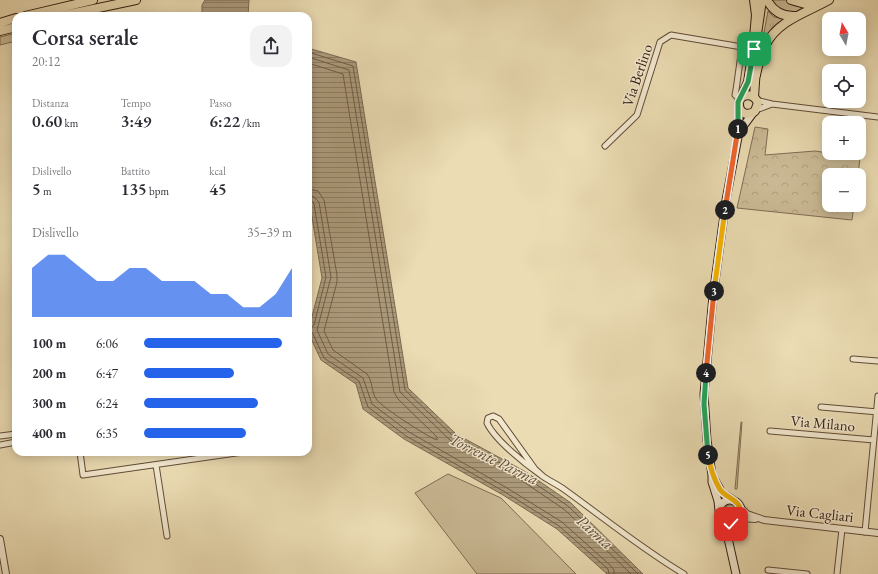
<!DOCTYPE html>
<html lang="it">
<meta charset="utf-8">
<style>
body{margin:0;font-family:"EB Garamond",serif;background:#f2f2f3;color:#2b2b33;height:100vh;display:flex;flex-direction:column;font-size:15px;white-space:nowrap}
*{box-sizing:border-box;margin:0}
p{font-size:13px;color:#7c7c81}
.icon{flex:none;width:22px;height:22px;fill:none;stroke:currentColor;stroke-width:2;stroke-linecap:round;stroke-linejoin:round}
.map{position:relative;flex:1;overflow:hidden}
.panel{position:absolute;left:12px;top:12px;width:300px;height:444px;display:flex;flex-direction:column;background:#fff;border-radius:12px;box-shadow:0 2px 10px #0003}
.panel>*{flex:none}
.needle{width:26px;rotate:350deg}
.tools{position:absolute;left:822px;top:12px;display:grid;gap:8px}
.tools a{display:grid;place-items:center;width:44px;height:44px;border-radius:8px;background:#fff;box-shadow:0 2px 10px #0003;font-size:20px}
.pin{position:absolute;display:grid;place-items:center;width:34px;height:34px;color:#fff;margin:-17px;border-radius:8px;box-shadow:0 2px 6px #0006}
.km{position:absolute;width:20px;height:20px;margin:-10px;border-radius:50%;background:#222;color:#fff;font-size:11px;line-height:20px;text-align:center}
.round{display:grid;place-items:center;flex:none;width:42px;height:42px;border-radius:12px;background:#f2f2f3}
.summary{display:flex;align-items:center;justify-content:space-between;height:68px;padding:0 20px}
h1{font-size:22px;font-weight:600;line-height:30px}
.figures{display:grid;grid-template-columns:repeat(3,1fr);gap:6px;height:68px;padding:4px 20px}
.figures div{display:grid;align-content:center}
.figures b{font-size:17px;font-weight:600}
.figures small{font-size:11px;font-weight:400}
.figures p{font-size:11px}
.chart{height:112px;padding:8px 20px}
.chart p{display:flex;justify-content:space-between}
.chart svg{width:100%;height:72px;margin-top:4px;fill:#2563eb;opacity:.7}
ul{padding:0 20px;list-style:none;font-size:13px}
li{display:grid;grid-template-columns:64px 48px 1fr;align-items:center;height:30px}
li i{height:10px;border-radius:5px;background:#2563eb}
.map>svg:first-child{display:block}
.grass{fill:url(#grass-tufts);stroke:#806c54}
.park{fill:url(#park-crowns);stroke:#806c54}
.pitch{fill:#ccbc97;stroke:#806c54}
.water{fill:url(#water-rules);stroke:#7c6951}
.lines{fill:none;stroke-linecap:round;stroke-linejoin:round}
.shore{stroke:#705c46;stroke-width:1}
.minor-casing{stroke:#614d3a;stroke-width:7}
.tertiary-casing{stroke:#614d3a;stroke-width:8}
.secondary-casing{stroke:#331d11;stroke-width:9}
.primary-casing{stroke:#331d11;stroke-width:10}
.trunk-casing{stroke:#331d11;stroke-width:10}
.minor{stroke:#f2e8ce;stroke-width:5}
.tertiary{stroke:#f2e8ce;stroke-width:6}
.secondary{stroke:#f2e8ce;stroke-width:7}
.primary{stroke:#ebdcb3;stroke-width:8}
.trunk{stroke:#ebdcb3;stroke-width:8}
.split-1-casing{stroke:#fff;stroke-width:8}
.split-2-casing{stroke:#fff;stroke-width:8}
.split-3-casing{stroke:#fff;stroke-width:8}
.split-4-casing{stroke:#fff;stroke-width:8}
.split-5-casing{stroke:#fff;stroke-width:8}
.split-6-casing{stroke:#fff;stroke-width:8}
.split-1{stroke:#22a559;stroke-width:5}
.split-2{stroke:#f0652b;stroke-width:5}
.split-3{stroke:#f5b400;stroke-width:5}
.split-4{stroke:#f0652b;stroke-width:5}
.split-5{stroke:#22a559;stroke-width:5}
.split-6{stroke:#f5b400;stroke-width:5}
.labels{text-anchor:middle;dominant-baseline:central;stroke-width:3;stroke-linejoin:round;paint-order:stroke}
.street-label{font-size:15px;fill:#331d11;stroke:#f2e8ce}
.water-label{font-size:16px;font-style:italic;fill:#5d4936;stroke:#f2e8ce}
</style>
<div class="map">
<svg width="878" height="574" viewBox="0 0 878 574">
<defs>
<pattern id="grass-tufts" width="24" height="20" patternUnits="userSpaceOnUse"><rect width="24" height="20" fill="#ccbc97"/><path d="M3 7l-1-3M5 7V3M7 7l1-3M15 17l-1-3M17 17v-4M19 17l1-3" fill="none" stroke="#b0a181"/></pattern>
<pattern id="park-crowns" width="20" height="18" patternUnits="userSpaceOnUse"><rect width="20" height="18" fill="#ccbc97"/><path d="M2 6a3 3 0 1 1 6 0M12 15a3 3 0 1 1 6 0" fill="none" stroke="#b0a181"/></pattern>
<pattern id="water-rules" width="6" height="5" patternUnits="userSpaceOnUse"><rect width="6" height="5" fill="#ac9b7c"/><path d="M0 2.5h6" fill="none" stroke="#8d7e64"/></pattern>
</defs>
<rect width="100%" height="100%" fill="#ebdcb3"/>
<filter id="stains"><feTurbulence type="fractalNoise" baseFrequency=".005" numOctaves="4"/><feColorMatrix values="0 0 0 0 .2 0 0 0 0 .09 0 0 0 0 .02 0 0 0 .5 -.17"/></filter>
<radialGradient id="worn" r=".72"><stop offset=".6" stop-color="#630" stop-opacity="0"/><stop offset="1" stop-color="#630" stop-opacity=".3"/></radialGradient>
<path class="grass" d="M770 0H786L790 3 806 8C787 16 785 14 770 0Z
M768 11 774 17 785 19C773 24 768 32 762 43Z
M16 33V41L0 45V37Z
M741 422H742L737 489H735Z
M724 511a6 6 0 1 1 12 0a6 6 0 1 1-12 0Z"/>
<path class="park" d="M755 127 768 129 765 155 815 151 860 158 858 175H829V205H854L852 220 737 208Z"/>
<path class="pitch" d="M448 474 501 498 576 574H477L415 493Z"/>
<path class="water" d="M205 0H249L248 16H202V5Z
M308 48 356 62 408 388 456 434 526 472 571 503 643 574H607L557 529 503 495 404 439 363 409 356 384 321 360 308 332 322 278 308 193Z"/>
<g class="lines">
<path class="shore" d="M308 52 353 66 405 390 454 437 524 476 568 506 638 574
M308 57 349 70 400 392 451 441 521 480 565 510 631 574
M308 63 343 74 394 392 398 399 437 437V440C429 438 382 407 377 400 371 393 373 381 367 374L333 350 324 331 337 282V275L324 200 318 191 308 189
M308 195 314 197 319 202 331 277 317 330 328 354 363 378 372 404 409 432 507 488 562 522 611 566 614 570V574
M308 200 312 201 314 204 326 277 314 325 309 330 313 334 324 358 359 381 368 407 406 436 505 492 559 526 608 569 609 574"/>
<defs>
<path id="minor" d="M756 100 772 104 878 117
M756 110 772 104
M605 146 637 115 660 42 671 35 742 47 736 90 735 95 740 99
M853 359 878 361
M821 407 878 412
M770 431 874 440
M0 436 16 434
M0 445 16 442
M80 452 83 475 243 452
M156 465 167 536
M545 478 535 469 499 419 493 416 488 418 487 423C495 440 525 464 541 475 549 481 557 484 565 490 604 518 642 549 684 574
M865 532 878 396
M768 570 807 574
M837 574 842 529"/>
<path id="tertiary" d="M740 507 747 514 764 520 878 533
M736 520 742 518 755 519
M0 539 6 574"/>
<path id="secondary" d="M739 132 753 113
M713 477 722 493 733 500
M719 511a11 11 0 1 1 22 0a11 11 0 1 1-22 0Z
M719 511 718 501 712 482V475L707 440 704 394 713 296 726 200 739 132V109
M720 517 728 538 736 574"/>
<path id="primary" d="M742 97C749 93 755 96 758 103L755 111C747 117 738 113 739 102L748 82 753 49 756 41 762 0
M754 97 756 68"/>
<path id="trunk" d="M767 0C773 11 783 17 796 16
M791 0 805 4 820 1
M25 16 93 0
M60 16 136 0
M0 23 16 18
M0 31 16 27
M753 49 756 15 754 0
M756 75C758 65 761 55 765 46 778 20 806 13 829 0"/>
</defs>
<use href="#minor" class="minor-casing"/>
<use href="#tertiary" class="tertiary-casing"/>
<use href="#secondary" class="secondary-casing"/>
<use href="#primary" class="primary-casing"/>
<use href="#trunk" class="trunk-casing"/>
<use href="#minor" class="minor"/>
<use href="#tertiary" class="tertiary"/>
<use href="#secondary" class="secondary"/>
<use href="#primary" class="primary"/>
<use href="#trunk" class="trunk"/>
</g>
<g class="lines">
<defs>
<path id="split-1" d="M738 129V102L748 82 754 49"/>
<path id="split-2" d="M725 210 738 129"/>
<path id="split-3" d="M714 291 725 210"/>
<path id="split-4" d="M706 373 714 291"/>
<path id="split-5" d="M706 373 704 404 708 455"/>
<path id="split-6" d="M708 455C710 467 713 477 719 488 725 499 744 500 740 515L731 524"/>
</defs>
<use href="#split-1" class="split-1-casing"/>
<use href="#split-2" class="split-2-casing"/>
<use href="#split-3" class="split-3-casing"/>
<use href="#split-4" class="split-4-casing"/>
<use href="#split-5" class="split-5-casing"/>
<use href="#split-6" class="split-6-casing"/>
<use href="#split-1" class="split-1"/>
<use href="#split-2" class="split-2"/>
<use href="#split-3" class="split-3"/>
<use href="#split-4" class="split-4"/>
<use href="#split-5" class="split-5"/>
<use href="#split-6" class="split-6"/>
</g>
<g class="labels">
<g class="street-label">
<text transform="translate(637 75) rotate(-71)">Via Berlino</text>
<text transform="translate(823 423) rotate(5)">Via Milano</text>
<text transform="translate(820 513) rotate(6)">Via Cagliari</text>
</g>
<g class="water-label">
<text transform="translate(494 459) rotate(26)">Torrente Parma</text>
<text transform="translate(595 532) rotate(42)">Parma</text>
</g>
</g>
<rect width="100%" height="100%" filter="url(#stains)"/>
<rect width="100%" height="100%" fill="url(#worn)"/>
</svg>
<div class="tools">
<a><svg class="needle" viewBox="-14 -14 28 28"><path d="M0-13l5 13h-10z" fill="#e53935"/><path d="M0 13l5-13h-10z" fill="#7c7c81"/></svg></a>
<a><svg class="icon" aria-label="locate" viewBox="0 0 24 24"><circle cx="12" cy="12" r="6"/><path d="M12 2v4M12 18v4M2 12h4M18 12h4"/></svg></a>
<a>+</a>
<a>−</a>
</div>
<div class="pin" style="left:754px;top:49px;background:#1e9e55"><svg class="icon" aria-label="arrive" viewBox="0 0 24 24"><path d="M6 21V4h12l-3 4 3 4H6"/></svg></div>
<div class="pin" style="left:731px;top:524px;background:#d93025"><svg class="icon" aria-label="check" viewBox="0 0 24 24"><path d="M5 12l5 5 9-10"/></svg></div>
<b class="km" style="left:738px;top:129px">1</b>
<b class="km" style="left:725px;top:210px">2</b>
<b class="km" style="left:714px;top:291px">3</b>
<b class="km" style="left:706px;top:373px">4</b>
<b class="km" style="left:708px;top:455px">5</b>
<section class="panel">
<div class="summary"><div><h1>Corsa serale</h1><p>20:12</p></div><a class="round"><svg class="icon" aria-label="share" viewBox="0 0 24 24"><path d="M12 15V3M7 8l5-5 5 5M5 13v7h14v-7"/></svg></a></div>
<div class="figures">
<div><p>Distanza</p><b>0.60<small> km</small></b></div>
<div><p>Tempo</p><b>3:49</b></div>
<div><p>Passo</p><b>6:22<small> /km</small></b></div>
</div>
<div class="figures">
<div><p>Dislivello</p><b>5<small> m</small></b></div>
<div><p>Battito</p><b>135<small> bpm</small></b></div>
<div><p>kcal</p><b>45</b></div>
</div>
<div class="chart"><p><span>Dislivello</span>35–39 m</p>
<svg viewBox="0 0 160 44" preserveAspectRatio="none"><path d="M0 44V14L10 6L20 6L30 14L40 22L50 22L60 14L70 14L80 22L90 22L100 22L110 30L120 30L130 38L140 38L150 30L160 14V44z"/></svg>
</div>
<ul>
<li><b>100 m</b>6:06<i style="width:93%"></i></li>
<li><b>200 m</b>6:47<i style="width:61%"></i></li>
<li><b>300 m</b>6:24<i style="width:77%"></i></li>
<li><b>400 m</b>6:35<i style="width:69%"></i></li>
</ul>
</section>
</div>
